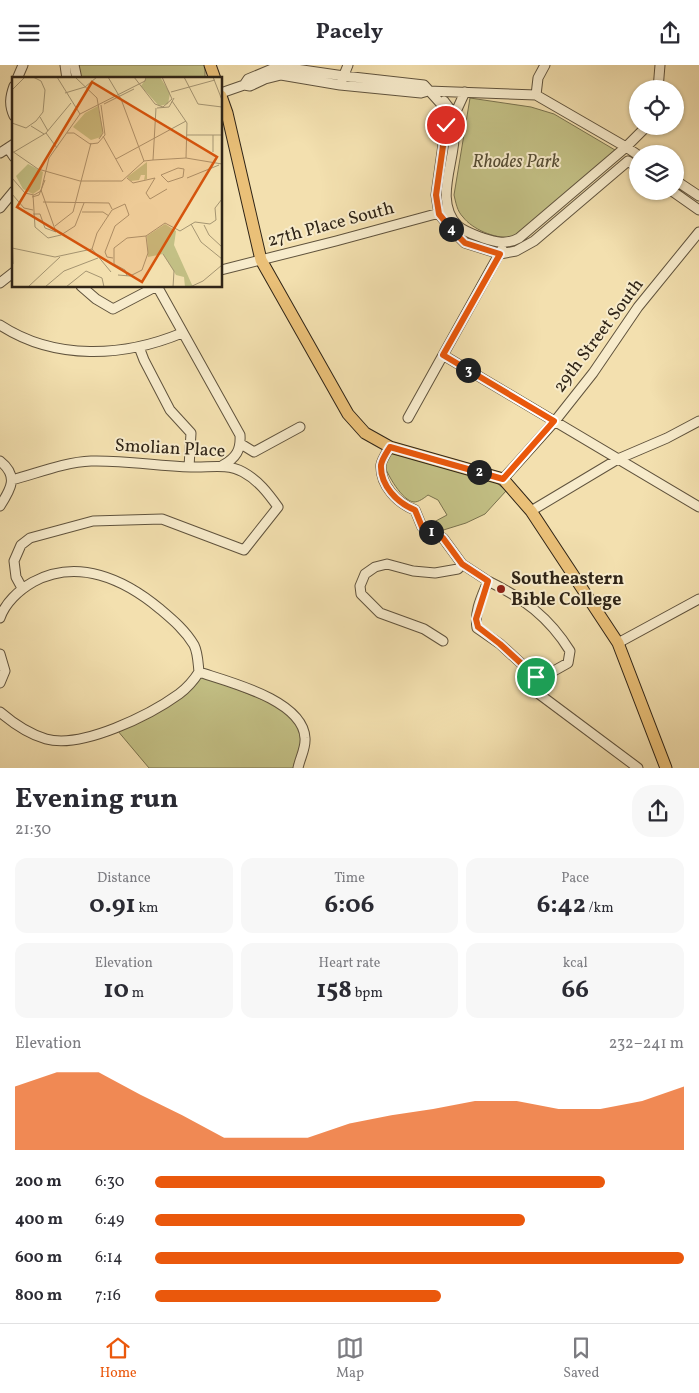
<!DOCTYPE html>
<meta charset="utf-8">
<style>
body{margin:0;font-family:Vollkorn,serif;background:#f7f7f7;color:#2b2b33;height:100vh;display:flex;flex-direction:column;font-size:19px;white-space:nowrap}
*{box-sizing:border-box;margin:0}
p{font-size:16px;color:#7c7c81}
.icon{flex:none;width:28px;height:28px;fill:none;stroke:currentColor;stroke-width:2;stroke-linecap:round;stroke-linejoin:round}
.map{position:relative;height:703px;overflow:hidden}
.details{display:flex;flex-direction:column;background:#fff;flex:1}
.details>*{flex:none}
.fabs{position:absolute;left:629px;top:15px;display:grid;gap:10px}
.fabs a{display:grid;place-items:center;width:55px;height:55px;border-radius:50%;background:#fff;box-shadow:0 1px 4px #0004;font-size:25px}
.pin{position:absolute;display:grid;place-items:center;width:42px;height:42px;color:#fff;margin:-21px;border:2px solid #fff;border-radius:50%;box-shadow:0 1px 5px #0007}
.km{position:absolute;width:25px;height:25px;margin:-12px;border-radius:50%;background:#222;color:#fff;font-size:14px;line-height:25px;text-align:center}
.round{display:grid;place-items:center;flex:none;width:52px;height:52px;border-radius:20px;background:#f7f7f7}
.overview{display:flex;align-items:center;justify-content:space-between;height:85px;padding:0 15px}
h1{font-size:28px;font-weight:700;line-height:38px}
.figures{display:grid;grid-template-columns:repeat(3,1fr);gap:8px;height:85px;padding:5px 15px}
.figures div{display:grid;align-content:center;border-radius:12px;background:#f7f7f7;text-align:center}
.figures b{font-size:25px;font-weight:700}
.figures small{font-size:14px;font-weight:400}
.figures p{font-size:14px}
.chart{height:140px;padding:10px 15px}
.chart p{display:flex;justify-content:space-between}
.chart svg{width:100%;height:90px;margin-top:5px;fill:#ea580c;opacity:.7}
ul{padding:0 15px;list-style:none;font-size:16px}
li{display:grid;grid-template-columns:80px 60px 1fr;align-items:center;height:38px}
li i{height:12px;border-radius:6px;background:#ea580c}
header{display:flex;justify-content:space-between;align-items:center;height:65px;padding:0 15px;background:#fff;font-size:22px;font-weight:700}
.tabs{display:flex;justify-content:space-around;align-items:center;height:70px;border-top:1px solid #e1e1e2;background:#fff;font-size:14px;color:#7c7c81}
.tabs a{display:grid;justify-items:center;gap:2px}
.tabs .active{color:#ea580c}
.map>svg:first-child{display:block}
.green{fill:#c3c085;stroke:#79724e}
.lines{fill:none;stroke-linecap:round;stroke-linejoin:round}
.minor-casing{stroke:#60533d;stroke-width:11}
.major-casing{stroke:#2f2417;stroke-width:13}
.minor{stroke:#f7ebcb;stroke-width:9}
.major{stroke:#eac078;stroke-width:11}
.route-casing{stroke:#fff;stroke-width:10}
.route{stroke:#ea580c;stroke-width:6}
.poi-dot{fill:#8f2418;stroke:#f7ebcb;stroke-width:2}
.labels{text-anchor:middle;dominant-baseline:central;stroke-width:4;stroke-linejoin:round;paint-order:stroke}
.park-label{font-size:18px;font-style:italic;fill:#544b32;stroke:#f7ebcb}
.street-label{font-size:18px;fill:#2f2417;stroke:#f7ebcb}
.poi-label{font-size:18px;font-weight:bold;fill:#2f2417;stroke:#f7ebcb;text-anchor:start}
.inset-road{fill:none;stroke:#a59572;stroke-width:1}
.view{fill:#d6540d;fill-opacity:0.15;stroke:#d6540d;stroke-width:2.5}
.inset-edge{fill:none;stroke:#2f2417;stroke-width:2.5}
</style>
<header><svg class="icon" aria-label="menu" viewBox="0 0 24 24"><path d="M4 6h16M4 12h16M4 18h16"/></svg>Pacely<svg class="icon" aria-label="share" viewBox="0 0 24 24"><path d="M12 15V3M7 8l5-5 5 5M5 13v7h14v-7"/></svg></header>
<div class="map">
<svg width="699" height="703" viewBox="0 0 699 703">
<rect width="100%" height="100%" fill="#f3e0af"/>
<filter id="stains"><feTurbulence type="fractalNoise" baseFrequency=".004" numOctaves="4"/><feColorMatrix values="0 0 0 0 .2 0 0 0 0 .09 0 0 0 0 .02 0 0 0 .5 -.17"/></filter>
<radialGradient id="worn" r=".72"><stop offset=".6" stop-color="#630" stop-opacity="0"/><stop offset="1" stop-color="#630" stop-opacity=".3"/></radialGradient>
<path class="green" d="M79 0H205V14H81Z
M470 33 531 42 554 49 615 85 524 166C520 168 515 172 510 172 495 174 472 164 463 152 457 146 456 138 454 130Z
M392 384C422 392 487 404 506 426L485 449 466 458 437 467 424 458 434 457 447 450 438 435 428 430C424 433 419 437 414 437 402 436 387 409 384 399Z
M202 610 283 643 296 654 303 679 294 699V703H149L117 665Z"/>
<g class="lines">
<defs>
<path id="minor" d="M65 0 67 14
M74 0 77 14
M17 14 23 0
M342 15 348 0
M244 20 248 14 272 4 289 3 344 11 424 20 443 41 447 51 436 130 439 149 452 165 465 178 500 189 516 186 534 176 628 96
M14 21C10 32 9 40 14 51
M658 24 660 0
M221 28 244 20 250 21 265 14 281 10 340 20 421 28 428 26 536 30 626 82 638 90
M536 30 538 13 545 0
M444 36C475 70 425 128 458 161 465 167 475 170 483 173 495 177 507 180 519 173L626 82 647 61
M454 51 465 27
M8 83 14 92
M0 88 14 79
M628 96 638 103
M675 115 699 131
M672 126 699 145
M0 143 14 126
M221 205 336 176 443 147
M0 218 14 207
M81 221 96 234 113 244 157 221 240 370C241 385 236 393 223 400
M0 260C55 296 124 292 182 268
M139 282 144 295 170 345 191 368 189 402
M443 290 699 442
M408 353 502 184
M241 379 254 387 300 362
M390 382C387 387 382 394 381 400 380 420 397 438 415 445L422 462 443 473 462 499 458 504 435 508 413 506 387 499 375 502 365 509 360 521 361 529 380 548 424 564 443 576
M0 396C19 411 11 424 0 441
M503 414 555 356 593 308 638 242 699 167
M12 415C38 408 65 397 91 396 124 395 157 401 191 402 209 403 226 398 243 407 258 415 268 428 278 442L244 485 162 454 93 456 30 473 21 480 14 496 16 512 22 523
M531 446 618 394 667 373 699 356
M462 499 488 516
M488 516C523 533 549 552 570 586L568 598 552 607 536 612 500 579 477 563C474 546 482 531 488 516Z
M0 553C5 538 19 525 33 517 78 493 124 514 160 544 173 555 185 565 194 580 198 588 198 598 199 607
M618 578 699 534
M0 589 5 606 0 618
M199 607C229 617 303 635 305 673 306 683 300 693 298 703
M539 629 638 703
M0 647C14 659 29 669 46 674 82 684 150 650 179 629 187 623 194 615 199 607"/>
<path id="major" d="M210 0 215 14
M221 31 227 48 261 195 348 349 365 368 390 382 503 414 531 446 618 578 666 703"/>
</defs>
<use href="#minor" class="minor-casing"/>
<use href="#major" class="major-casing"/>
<use href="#minor" class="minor"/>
<use href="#major" class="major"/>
</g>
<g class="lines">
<defs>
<path id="route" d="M446 60 436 130 439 149 452 165 465 178 500 189 443 290 554 356 503 414 390 382C387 387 382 394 381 400 380 420 397 438 415 445L422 462 443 473 462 499 488 516 476 554 478 562 500 579 536 612"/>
</defs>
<use href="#route" class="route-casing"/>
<use href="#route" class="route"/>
</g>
<circle class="poi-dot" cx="501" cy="524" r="5"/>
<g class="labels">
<g class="park-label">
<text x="516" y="97">Rhodes Park</text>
</g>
<g class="street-label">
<text transform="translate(331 160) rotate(-15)">27th Place South</text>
<text transform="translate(599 271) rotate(-53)">29th Street South</text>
<text transform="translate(170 384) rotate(3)">Smolian Place</text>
</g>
<g class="poi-label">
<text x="511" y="514">Southeastern<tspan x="511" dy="21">Bible College</tspan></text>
</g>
</g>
<g transform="translate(12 12)">
<rect width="210" height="210" fill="#f3e0af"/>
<path d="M135 0H148L158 16 156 27 147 29 129 9ZM86 29 91 54 89 60 79 63 61 50 73 36ZM135 85V102L132 103 133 98H129L127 103 119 104 115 100ZM16 87 31 95 28 112 21 117 11 112 4 99ZM153 147 164 154 162 168 181 210H173L172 200 164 198 151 177 136 180 135 159Z" fill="#c3c085"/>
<path class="inset-road" d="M45 0 68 37M63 0 85 21 91 56 87 62M96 0 109 22 132 84M122 0 143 27 151 30 160 22 150 0M172 0 186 27 210 30M201 0 210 23M0 13 13 0M159 15 203 3M53 16 73 10 85 0M160 24 175 46 174 81M92 27 122 12M145 31 157 30 162 21M28 40 36 54M0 46 14 51 24 44 31 35 33 13 29 4 21 0M19 49 32 57M34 56 45 71M55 56H62L78 67 86 66 93 58 89 28M175 58H210M201 58V75M91 59 111 95M0 74 26 92 68 104H110L132 84 141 83 174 81 210 87M2 75 34 56 59 26M104 82 174 44M141 83 144 31M166 91 172 92 171 100 156 105 149 98ZM0 101 13 116 22 118 29 114 37 81 68 37 133 4 134 0M115 101 121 106 143 101 134 116 138 122 155 112M175 101 207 88M0 117 12 131 21 133M21 118 23 150 36 161 49 158 63 149 72 126M20 120 27 118 33 103M31 125 97 126 100 132M70 135H91L97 139M21 137H28L33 151 44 155 29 113M179 147 189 165 210 182M192 148 197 158 210 170M0 149 1 187M43 149 61 135 79 66M134 159 153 146 168 154 183 145 198 147 204 143 203 131 210 122M0 171 43 180 80 172M80 172 85 156 100 133 113 127 117 138 103 149 93 175 95 180 101 181M80 172 99 195M151 177 162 194 161 210M106 198 118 199 130 193 136 176 134 159M115 199 113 193 102 187V171L115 161 134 159M16 210 48 180M33 210 52 194 86 181M54 210 74 194 90 201 92 210M178 210 191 204 210 188"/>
<path class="view" d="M80 5 205 80 130 205 5 130Z"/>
<rect width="210" height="210" class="inset-edge"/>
</g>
<rect width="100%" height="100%" filter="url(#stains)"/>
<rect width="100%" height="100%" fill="url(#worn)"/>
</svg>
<div class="fabs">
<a><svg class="icon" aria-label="locate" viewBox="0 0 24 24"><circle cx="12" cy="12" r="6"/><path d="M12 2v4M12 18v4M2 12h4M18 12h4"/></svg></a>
<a><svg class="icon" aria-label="layers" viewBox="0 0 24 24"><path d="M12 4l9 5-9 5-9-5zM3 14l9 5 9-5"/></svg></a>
</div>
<div class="pin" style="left:536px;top:612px;background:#1e9e55"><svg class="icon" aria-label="arrive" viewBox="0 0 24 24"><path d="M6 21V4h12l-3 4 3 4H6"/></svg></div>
<div class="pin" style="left:446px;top:60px;background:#d93025"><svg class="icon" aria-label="check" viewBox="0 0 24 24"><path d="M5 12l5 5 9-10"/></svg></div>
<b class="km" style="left:431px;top:467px">1</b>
<b class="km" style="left:479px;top:407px">2</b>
<b class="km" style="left:468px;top:305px">3</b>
<b class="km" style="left:451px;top:164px">4</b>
</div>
<section class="details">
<div class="overview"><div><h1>Evening run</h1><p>21:30</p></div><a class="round"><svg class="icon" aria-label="share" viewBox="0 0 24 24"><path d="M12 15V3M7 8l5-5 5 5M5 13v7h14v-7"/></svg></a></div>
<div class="figures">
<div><p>Distance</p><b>0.91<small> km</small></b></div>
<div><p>Time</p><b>6:06</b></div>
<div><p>Pace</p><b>6:42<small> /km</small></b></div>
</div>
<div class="figures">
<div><p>Elevation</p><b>10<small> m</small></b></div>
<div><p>Heart rate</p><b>158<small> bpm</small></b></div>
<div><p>kcal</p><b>66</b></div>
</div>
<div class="chart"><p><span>Elevation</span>232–241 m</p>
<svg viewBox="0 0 160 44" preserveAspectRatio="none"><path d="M0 44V13L10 6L20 6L30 17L40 27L50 38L60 38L70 38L80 31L90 27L100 24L110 20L120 20L130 24L140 24L150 20L160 13V44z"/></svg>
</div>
<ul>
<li><b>200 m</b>6:30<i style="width:85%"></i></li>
<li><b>400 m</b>6:49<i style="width:70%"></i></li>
<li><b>600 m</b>6:14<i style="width:100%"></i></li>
<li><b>800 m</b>7:16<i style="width:54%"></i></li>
</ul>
</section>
<nav class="tabs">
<a class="active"><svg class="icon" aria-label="home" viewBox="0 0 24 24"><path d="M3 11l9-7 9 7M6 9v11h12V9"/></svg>Home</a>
<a><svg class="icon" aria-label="map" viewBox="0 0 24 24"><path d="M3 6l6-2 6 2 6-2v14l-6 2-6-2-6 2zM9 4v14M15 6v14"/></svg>Map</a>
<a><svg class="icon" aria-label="saved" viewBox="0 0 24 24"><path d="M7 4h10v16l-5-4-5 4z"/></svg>Saved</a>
</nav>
